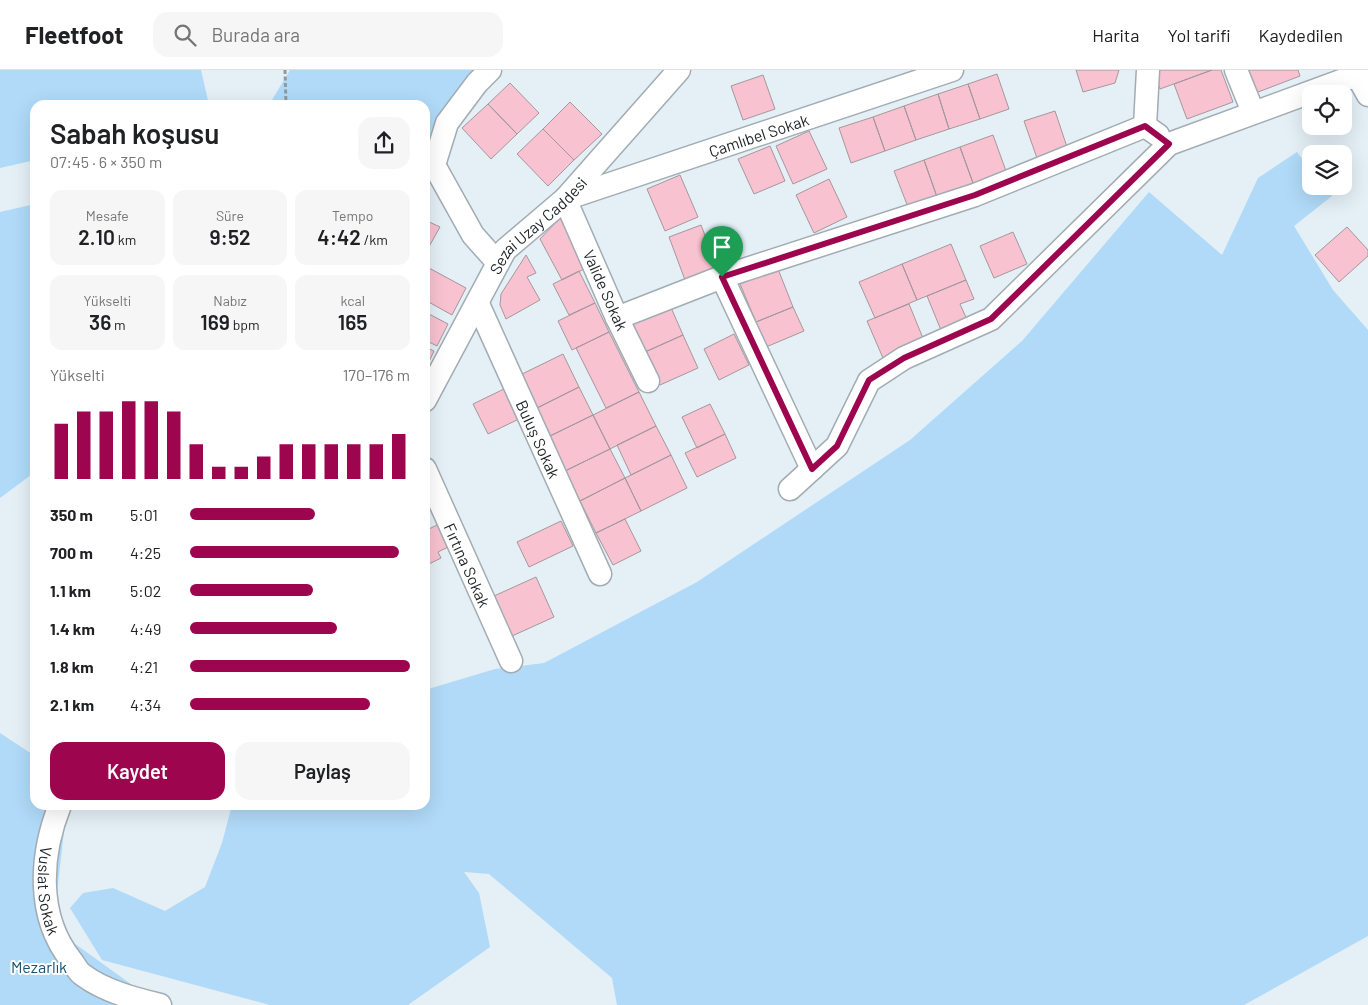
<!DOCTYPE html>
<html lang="tr">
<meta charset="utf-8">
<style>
body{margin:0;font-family:Barlow,sans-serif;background:#f6f6f6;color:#202124;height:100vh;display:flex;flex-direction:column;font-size:19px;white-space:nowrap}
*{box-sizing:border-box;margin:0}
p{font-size:16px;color:#757577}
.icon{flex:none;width:28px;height:28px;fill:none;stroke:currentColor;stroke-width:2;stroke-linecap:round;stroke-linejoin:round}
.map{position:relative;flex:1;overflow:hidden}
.side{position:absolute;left:30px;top:30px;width:400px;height:710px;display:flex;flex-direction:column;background:#fff;border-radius:15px;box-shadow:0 5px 20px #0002}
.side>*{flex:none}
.buttons{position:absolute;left:1302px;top:15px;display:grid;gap:10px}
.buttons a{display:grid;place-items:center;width:50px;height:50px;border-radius:10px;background:#fff;box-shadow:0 5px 20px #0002;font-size:25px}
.pin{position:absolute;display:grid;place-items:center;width:42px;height:42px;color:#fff;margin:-51px -21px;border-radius:50% 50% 50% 0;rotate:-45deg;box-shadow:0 0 5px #0007}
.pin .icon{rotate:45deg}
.round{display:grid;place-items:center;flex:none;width:52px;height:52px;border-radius:15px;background:#f6f6f6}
.summary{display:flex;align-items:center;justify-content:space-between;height:85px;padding:0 20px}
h1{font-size:28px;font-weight:600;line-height:38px}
.figures{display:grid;grid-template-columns:repeat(3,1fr);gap:8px;height:85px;padding:5px 20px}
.figures div{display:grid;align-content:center;border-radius:12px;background:#f6f6f6;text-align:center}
.figures b{font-size:21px;font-weight:600}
.figures small{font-size:14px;font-weight:400}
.figures p{font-size:14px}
.chart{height:140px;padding:10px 20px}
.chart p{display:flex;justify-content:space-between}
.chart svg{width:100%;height:90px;margin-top:5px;stroke:#9d054f;stroke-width:6}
.cta{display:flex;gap:10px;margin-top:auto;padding:10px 20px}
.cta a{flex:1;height:58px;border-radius:15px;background:#9d054f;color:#fff;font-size:20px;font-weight:600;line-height:58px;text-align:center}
.cta a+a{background:#f6f6f6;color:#202124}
ul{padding:0 20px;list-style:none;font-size:16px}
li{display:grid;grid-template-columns:80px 60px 1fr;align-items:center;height:38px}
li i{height:12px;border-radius:6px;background:#9d054f}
header{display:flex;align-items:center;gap:30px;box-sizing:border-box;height:70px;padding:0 25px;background:#fff;border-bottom:1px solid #e0e0e0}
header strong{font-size:24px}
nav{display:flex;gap:28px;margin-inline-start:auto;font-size:18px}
.search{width:350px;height:45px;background:#f6f6f6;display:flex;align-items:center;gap:12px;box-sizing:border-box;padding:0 18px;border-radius:15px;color:#757577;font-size:19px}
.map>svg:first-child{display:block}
.green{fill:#b0daf8}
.building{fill:#f9c2d0;stroke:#a4989b}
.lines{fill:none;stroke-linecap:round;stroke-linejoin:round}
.street-casing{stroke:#a2acb3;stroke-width:25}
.path{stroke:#91999d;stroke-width:3;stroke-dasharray:4 2.5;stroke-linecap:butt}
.street{stroke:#fff;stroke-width:22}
.route-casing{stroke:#fff;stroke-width:10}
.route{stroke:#9d054f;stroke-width:6}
.labels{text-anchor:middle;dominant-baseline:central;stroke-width:4;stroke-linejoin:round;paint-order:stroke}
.street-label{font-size:16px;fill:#1f2325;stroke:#fff}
.park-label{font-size:16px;fill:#175376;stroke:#fff}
</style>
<header>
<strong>Fleetfoot</strong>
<div class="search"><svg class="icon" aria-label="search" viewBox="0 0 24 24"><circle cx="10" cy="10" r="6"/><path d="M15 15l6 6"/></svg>Burada ara</div>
<nav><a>Harita</a><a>Yol tarifi</a><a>Kaydedilen</a></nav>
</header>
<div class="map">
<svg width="1368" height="935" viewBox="0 0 1368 935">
<rect width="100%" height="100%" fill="#e4eff6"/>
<path class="green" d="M0 0H201L209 35H35V90L0 98Z
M290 0H490L425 83V35H269Z
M1297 82 1311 100V116H1324L1332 126 1294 156 1333 220 1368 260V866L1244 935H617L612 908 489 804 464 802 479 823 490 877 408 935H270L102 890 70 838 83 823 113 818 165 841 205 817 222 773 232 735H425V620L495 599 544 593 697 512 910 370 1022 271 1149 122 1222 185 1258 108Z
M35 134V402L0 428V142Z
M0 663 35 686V735H67L53 858 160 935H0Z"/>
<path class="building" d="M1076 0H1119L1115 13 1083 22Z
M1156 0H1212L1160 19 1155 5Z
M1212 0H1221L1233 32 1187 49 1174 14Z
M1244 0H1298L1300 6 1253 24Z
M997 4 1009 39 980 49 968 14Z
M763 5 775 39 743 50 731 16Z
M510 13 539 43 517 64 488 34Z
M968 14 980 49 949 59 938 24Z
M938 24 949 59 916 70 904 36Z
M570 32 602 64 574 90 543 59Z
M488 34 517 64 491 89 462 58Z
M904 36 916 70 885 81 873 47Z
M1055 41 1068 80 1038 91 1024 51Z
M873 47 885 81 851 93 839 58Z
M543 59 574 90 548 116 517 84Z
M809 61 827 99 793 114 776 76Z
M993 65 1006 101 973 113 960 77Z
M770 76 785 111 754 124 738 89Z
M960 77 973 113 937 127 924 90Z
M924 90 937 127 908 137 894 101Z
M680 105 698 147 665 161 647 119Z
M829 109 847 147 814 163 796 125Z
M560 148 586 198 562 210 540 169Z
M425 150 440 157 426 182H425Z
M701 155 718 199 685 210 669 167Z
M1347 157 1368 180V186L1339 212 1315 185Z
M1013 162 1027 194 994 208 980 176Z
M951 174 966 210 917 230 902 194Z
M526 185 536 203 527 207 540 230 506 249 500 235 501 224Z
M902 194 917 230 875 248 859 212Z
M429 198 466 218 452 245 425 230V206Z
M778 199 793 237 756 252 740 214Z
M579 201 595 233 569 245 553 214Z
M966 210 974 229 960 234 969 254 943 265 927 226Z
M595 233 609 262 572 280 558 251Z
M669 233 683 265 645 282 631 250Z
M909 234 927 278 886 295 867 251Z
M793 237 804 261 766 277 756 252Z
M427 243 448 254 437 276 425 270Z
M609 262 639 322 606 338 576 278Z
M734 264 749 295 719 310 704 279Z
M683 265 698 298 660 315 645 282Z
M425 277 434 281 425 300Z
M563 284 579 317 535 339 518 306Z
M579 317 593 345 548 367 535 339Z
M506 318 521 348 488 364 473 334Z
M639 322 656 356 610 379 593 345Z
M710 334 725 364 697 378 682 347Z
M593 345 610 379 565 401 548 367Z
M656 356 671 385 631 405 617 375Z
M725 364 736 388 697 407 685 383Z
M610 379 625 408 580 431 565 401Z
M671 385 687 418 641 441 625 408Z
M625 408 641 441 596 463 580 431Z
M625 449 641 481 613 495 596 463Z
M561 451 573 476 529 497 517 472Z
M439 454 450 476 438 482 441 488 425 496V461Z
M536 507 554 547 512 566 494 526Z"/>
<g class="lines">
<defs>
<g id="street">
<path d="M1148 0 1145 56 1158 65"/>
<path d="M1236 0 1253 42"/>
<path d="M1354 0 1368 25"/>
<path d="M425 92 434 95 473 165 498 193"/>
<path d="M434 95 447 53 477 13 490 0"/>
<path d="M722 207 812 399"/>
<path id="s1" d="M478 234 600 504"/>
<path d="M617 248 722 207 975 125 1145 56"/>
<path id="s2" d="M648 311 617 248 565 129 952 0"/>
<path id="s3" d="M425 330 505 180 565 129 679 0"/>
<path id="s4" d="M425 399 511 591"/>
<path d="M790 419 837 376 869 311 904 288 991 249 1169 74 1368 1"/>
<path id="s5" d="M60 735C40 785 36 846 71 890 75 895 78 902 83 905 104 921 135 929 160 935"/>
</g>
</defs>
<use href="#street" class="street-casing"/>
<path class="path" d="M285 0 286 35"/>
<use href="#street" class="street"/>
</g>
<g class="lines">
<defs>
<path id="route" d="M1145 56 1169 74 991 249 904 288 869 310 837 376 812 399 722 207 975 125Z"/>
</defs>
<use href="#route" class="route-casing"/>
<use href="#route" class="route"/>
</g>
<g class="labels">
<g class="street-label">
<text stroke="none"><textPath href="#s2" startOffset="404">Çamlıbel Sokak</textPath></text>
<text stroke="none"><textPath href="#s3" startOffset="210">Sezai Uzay Caddesi</textPath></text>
<text transform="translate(606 220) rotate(66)">Valide Sokak</text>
<text stroke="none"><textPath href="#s1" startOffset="148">Buluş Sokak</textPath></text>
<text stroke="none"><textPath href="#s4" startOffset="105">Fırtına Sokak</textPath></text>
<text stroke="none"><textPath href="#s5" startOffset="88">Vuslat Sokak</textPath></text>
</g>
<g class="park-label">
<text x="39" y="896">Mezarlık</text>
</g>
</g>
</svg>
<div class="buttons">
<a><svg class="icon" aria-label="locate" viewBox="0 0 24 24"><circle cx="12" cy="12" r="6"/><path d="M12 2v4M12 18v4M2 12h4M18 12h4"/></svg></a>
<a><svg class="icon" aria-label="layers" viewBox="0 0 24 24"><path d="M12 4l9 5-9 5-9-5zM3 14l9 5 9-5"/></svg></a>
</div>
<div class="pin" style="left:722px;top:207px;background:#1e9e55"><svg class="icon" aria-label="arrive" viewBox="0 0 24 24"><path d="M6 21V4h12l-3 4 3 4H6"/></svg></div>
<section class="side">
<div class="summary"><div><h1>Sabah koşusu</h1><p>07:45 · 6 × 350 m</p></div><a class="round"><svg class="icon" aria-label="share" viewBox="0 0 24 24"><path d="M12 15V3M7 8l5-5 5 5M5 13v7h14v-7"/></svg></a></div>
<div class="figures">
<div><p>Mesafe</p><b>2.10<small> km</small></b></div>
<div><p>Süre</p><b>9:52</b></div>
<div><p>Tempo</p><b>4:42<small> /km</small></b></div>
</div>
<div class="figures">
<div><p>Yükselti</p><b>36<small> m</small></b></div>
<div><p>Nabız</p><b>169<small> bpm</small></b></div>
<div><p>kcal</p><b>165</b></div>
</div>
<div class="chart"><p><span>Yükselti</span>170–176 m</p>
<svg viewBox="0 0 160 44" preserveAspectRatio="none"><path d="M5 44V17M15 44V11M25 44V11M35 44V6M45 44V6M55 44V11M65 44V27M75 44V38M85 44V38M95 44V33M105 44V27M115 44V27M125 44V27M135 44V27M145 44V27M155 44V22"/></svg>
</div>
<ul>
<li><b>350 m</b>5:01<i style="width:57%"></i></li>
<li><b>700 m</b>4:25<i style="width:95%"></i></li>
<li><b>1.1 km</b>5:02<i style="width:56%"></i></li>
<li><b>1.4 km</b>4:49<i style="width:67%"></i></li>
<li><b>1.8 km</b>4:21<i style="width:100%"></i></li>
<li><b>2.1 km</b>4:34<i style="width:82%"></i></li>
</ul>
<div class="cta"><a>Kaydet</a><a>Paylaş</a></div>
</section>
</div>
